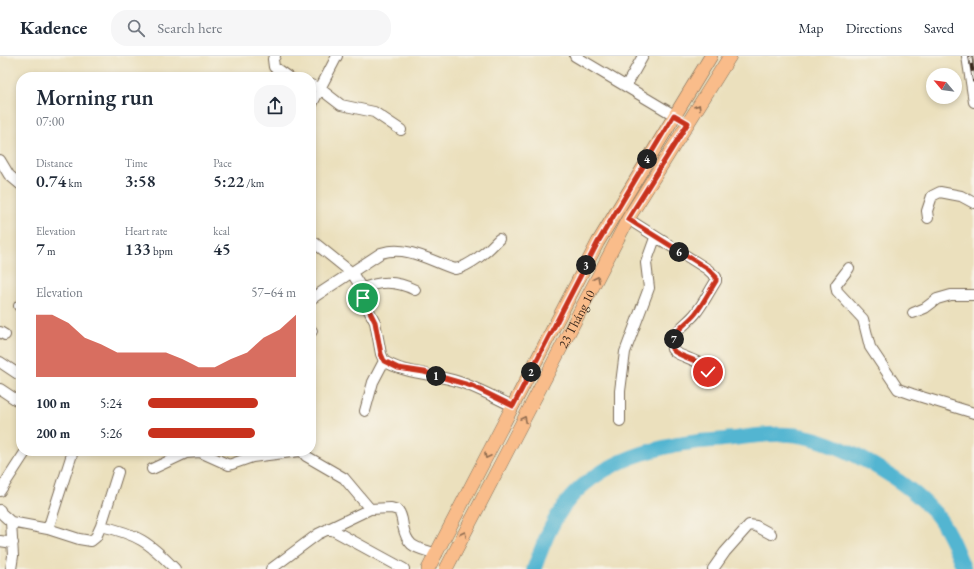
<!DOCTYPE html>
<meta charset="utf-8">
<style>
body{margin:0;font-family:"EB Garamond",serif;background:#f6f6f7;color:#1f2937;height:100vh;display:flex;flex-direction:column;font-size:15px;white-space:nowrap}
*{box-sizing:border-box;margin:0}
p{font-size:13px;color:#747a83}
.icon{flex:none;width:22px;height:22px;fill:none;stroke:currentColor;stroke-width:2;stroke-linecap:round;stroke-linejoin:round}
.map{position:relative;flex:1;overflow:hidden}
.side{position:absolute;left:16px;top:16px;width:300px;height:384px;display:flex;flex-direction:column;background:#fff;border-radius:16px;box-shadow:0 2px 6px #0003}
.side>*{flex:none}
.needle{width:26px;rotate:299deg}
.fabs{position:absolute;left:926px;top:12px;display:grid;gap:8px}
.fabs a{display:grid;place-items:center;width:36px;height:36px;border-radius:50%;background:#fff;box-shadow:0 2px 6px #0003;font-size:20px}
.pin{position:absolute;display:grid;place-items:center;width:34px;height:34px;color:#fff;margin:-17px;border:2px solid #fff;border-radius:50%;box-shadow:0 1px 4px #0007}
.km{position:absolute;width:20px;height:20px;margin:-10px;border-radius:50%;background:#222;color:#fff;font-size:11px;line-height:20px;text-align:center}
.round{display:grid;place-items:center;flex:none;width:42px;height:42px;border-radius:16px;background:#f6f6f7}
.head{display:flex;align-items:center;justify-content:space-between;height:68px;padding:0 20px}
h1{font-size:22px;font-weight:600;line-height:30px}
.figures{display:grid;grid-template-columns:repeat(3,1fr);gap:6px;height:68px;padding:4px 20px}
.figures div{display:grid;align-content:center}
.figures b{font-size:17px;font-weight:600}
.figures small{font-size:11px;font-weight:400}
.figures p{font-size:11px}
.chart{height:112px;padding:8px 20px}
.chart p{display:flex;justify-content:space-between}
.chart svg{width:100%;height:72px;margin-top:4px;fill:#c8321e;opacity:.7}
ul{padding:0 20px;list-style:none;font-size:13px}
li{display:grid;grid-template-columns:64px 48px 1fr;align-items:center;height:30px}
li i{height:10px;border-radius:5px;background:#c8321e}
header{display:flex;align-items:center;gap:24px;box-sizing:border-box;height:56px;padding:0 20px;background:#fff;border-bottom:1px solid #e0e1e3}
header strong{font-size:19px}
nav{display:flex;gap:22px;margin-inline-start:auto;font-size:14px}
.search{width:280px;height:36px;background:#f6f6f7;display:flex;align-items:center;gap:10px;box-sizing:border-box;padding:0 14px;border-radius:16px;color:#747a83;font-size:15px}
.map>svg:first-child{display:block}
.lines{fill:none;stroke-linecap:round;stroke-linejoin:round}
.river{stroke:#52b5d1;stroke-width:15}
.minor-casing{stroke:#796a56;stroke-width:12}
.major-casing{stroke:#796a56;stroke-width:14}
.minor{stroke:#fff;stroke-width:10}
.major{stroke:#f9bc8a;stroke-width:13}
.rail-casing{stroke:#3b2a1e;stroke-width:4}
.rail{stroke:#f7f3e8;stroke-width:2.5;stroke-dasharray:8;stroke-linecap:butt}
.oneway{stroke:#906c4f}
.route-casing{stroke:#fff;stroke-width:8}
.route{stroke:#c8321e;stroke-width:5}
.labels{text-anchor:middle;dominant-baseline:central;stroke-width:3.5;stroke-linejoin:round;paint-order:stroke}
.street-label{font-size:13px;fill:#3b2a1e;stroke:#f7f3e8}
</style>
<header>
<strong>Kadence</strong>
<div class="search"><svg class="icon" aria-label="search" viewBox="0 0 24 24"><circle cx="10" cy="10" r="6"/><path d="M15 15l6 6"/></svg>Search here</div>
<nav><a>Map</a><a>Directions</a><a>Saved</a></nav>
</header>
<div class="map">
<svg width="974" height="513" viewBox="0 0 974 513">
<rect width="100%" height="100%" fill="#f7f3e8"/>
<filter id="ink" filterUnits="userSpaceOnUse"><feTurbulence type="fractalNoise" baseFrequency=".025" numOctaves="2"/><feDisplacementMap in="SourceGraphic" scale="8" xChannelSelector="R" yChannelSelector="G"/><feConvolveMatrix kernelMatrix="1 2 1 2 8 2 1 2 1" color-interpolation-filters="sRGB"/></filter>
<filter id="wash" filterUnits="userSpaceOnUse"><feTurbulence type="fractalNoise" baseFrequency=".012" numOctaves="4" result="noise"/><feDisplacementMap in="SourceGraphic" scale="16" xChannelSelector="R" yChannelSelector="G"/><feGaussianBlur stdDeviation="0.9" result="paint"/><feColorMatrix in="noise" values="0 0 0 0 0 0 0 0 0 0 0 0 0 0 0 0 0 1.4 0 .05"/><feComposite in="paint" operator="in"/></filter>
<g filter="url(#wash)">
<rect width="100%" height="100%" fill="#ebe0bd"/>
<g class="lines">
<path class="river" d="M534 513C544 485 555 456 577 435 613 400 671 386 719 384 744 382 770 376 795 379 839 384 906 424 935 457 949 474 956 494 964 513"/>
</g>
</g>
<g filter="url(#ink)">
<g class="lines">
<defs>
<path id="minor" d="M275 0 273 3 274 11 288 21
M575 0 674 59
M967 0 974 46
M311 29 319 32 341 49 374 56 401 74
M626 30 643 0
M311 50 337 0
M0 104 9 119 21 129
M928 162 927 155 932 140 940 136 961 140 974 147
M628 163 707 213 716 221V225C709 236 703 248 695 258 686 269 670 276 672 293L675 296C686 303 702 304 708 316
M311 184 352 217 362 233 366 249 375 266 381 298 384 305C403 317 432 318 453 324 475 330 493 341 513 350
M849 212 836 229 837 235 863 263 870 291 898 333 912 338 974 357
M362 233C380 224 398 225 415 234
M311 243 381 197C408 189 430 205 455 213 469 211 489 194 499 183
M19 250 21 248
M913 257 925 252 937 243 951 239H974
M0 276 5 279
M311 276 312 275
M0 306 18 318
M0 333 21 347
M365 355 373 326 384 305
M620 365V335L625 296 649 232 646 207 655 182
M302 395 306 400 344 422 370 453 391 452 398 454C402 459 402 464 403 470 408 493 416 491 437 498
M152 413 186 397 200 396 229 409 252 401 300 395
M0 435 26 395
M0 454 1 457 11 466 13 500 11 513
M11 466 48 473 73 395
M101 470 118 416
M329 472 404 513
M48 473 79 483 91 485 96 481 101 470C137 478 149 486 175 513
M0 485 13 487
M271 513 318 478 370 453
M713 513 725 496 749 469 756 470 771 478"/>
<g id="major">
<path d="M428 513 598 186 711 0"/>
<path id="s1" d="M446 513 628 163 730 0"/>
</g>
</defs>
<use href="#minor" class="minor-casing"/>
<use href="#major" class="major-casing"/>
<use href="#minor" class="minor"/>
<use href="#major" class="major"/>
<defs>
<path id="rail" d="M970 0 974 25"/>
</defs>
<use href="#rail" class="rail-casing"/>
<use href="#rail" class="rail"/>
</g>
<defs><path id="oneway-chevron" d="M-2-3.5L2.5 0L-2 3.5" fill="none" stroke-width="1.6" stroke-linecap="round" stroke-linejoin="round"/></defs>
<g class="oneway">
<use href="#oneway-chevron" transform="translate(698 51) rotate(-58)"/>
<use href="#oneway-chevron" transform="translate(597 223) rotate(-63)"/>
<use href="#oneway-chevron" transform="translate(524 363) rotate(-63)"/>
<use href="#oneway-chevron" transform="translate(487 400) rotate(117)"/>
<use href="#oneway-chevron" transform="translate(464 478) rotate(-63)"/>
</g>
</g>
<g class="lines" filter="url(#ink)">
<defs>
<path id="route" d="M363 242 375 266 381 298 384 305 398 312 424 316 472 330 513 350 598 186 674 59 688 67 628 163 708 213 716 221V225C709 236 703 248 695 258 686 269 670 276 672 293L675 296C686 303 702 304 708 316"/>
</defs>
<use href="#route" class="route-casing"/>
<use href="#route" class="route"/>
</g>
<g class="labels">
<g class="street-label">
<text stroke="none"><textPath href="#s1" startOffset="282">23 Tháng 10</textPath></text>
</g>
</g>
</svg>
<div class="fabs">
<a><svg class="needle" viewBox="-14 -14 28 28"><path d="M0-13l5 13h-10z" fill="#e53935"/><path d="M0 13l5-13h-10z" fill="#747a83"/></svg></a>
</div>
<div class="pin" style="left:363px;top:242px;background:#1e9e55"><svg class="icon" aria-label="arrive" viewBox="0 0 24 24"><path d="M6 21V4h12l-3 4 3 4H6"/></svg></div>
<div class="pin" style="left:708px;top:316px;background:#d93025"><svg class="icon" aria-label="check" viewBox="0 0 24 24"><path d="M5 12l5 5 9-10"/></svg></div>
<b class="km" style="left:436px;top:320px">1</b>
<b class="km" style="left:531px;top:316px">2</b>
<b class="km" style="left:586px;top:209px">3</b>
<b class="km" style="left:647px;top:103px">4</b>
<b class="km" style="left:679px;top:196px">6</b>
<b class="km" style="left:674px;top:283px">7</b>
<section class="side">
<div class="head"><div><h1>Morning run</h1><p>07:00</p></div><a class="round"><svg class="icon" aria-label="share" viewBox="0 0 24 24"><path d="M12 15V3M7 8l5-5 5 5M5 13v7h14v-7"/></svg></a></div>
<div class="figures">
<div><p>Distance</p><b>0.74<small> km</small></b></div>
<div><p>Time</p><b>3:58</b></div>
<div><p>Pace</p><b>5:22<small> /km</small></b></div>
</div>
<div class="figures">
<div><p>Elevation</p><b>7<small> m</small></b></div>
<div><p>Heart rate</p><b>133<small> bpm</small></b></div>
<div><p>kcal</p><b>45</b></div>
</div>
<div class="chart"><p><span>Elevation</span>57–64 m</p>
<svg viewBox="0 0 160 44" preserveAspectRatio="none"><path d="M0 44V6L10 6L20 11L30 20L40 24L50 29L60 29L70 29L80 29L90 33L100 38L110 38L120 33L130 29L140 20L150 15L160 6V44z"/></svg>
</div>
<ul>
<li><b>100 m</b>5:24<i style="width:74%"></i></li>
<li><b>200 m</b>5:26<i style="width:72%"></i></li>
</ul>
</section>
</div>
